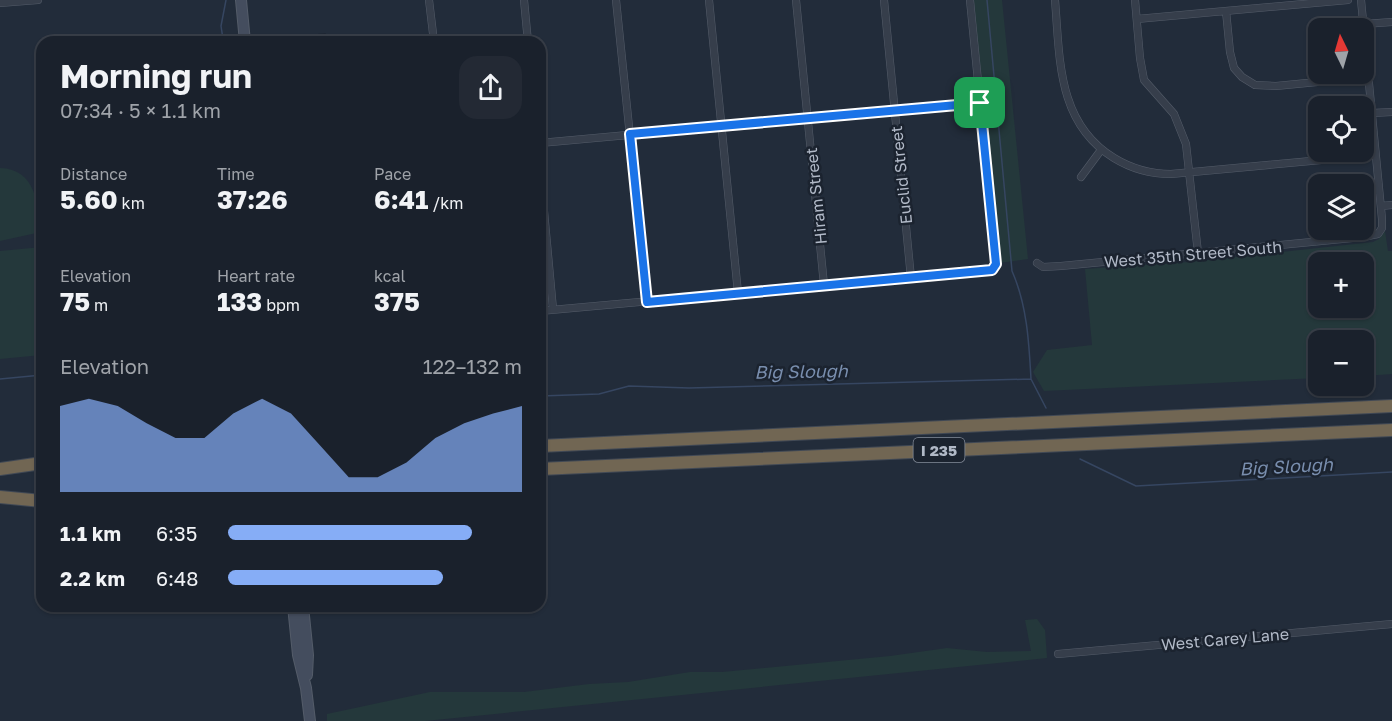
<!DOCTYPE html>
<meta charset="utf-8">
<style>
body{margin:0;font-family:"Golos Text",sans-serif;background:#232934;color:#f1f3f6;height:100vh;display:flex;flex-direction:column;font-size:22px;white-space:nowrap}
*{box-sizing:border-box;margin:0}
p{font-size:20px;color:#9fa3a9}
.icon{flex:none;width:33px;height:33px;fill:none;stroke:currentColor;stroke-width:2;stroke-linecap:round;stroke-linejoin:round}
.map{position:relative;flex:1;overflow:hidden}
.sheet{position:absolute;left:36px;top:36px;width:510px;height:576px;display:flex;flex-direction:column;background:#1a212c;border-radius:18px;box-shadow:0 2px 4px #0004,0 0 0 2px #383e48}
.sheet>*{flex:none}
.needle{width:39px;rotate:355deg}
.tools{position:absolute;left:1308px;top:18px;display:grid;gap:12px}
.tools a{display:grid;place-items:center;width:66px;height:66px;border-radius:12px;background:#1a212c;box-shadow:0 2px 4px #0004,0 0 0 2px #383e48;font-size:30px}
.pin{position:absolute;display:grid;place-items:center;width:51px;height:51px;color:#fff;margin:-26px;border-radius:12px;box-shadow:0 3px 9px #0006}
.round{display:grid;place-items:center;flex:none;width:63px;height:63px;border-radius:18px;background:#232934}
.headline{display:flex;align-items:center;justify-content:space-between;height:102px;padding:0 24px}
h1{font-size:33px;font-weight:700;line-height:45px}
.figures{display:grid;grid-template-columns:repeat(3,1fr);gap:9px;height:102px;padding:6px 24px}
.figures div{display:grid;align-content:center}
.figures b{font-size:26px;font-weight:700}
.figures small{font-size:16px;font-weight:400}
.figures p{font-size:16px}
.chart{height:168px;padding:12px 24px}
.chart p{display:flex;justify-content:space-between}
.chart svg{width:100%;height:108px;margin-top:6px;fill:#86adf6;opacity:.7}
ul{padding:0 24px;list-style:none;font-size:20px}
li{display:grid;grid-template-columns:96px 72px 1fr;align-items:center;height:45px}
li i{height:15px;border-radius:8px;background:#86adf6}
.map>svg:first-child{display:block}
.green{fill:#24383b;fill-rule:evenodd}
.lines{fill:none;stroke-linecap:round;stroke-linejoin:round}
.stream{stroke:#364661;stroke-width:1.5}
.building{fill:#414b5c;stroke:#1d2531;stroke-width:1.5}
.street-casing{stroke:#545c69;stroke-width:8}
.secondary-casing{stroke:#545c69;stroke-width:12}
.highway-casing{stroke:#414955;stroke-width:14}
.street{stroke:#363e4b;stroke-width:7}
.secondary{stroke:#444d5e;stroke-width:10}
.highway{stroke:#716653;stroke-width:12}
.route-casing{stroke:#fff;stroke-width:12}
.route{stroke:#1a73e8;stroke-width:8}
.labels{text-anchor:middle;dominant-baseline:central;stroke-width:5;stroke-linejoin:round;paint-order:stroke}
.shield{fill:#1b232f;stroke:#848c99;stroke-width:1.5}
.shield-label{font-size:15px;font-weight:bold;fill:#b1b9c7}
.street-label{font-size:16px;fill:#b1b9c7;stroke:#1b232f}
.water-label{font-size:18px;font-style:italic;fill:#798eae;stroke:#1b232f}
</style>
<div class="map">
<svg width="1392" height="721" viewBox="0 0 1392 721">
<rect width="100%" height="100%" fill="#222c3a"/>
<path class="green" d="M974 0H1002L1028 259 999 263Z
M0 168C36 169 38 204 41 232L0 241Z
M1385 231 1388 251H1392V374L1364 376V340H1318V378L1044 391 1033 372 1047 350 1092 345 1085 269 1189 262 1373 242 1379 239ZM1318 262H1364V308H1318Z
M42 247V355L0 359V251Z
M1037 619 1045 630 1047 658 425 721H327V714L430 692H524L589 684 628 682 690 672H722L890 656 947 648 987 652 1031 651 1025 620Z"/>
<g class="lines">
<path class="stream" d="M987 0 1012 271C1027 305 1029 342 1031 379
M223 39 221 26 226 0
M0 379 42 375
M540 396 599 394 629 386 689 388 1031 379 1046 408
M1080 459 1136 486 1392 472"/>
</g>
<path class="building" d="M325 34V42H292V37Z"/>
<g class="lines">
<defs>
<path id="street" d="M429 0 434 42
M524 0 528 42
M616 0 647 302
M709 0 738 293
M796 0 824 285
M884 0 911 278
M1055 0C1060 59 1057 123 1114 158 1132 169 1151 174 1171 174L1376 155
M1135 0 1140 58 1144 80 1174 114 1186 144 1198 253
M0 3 38 0
M1226 11 1230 52 1234 68 1242 77 1255 85 1276 86 1369 77
M1137 19 1348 0
M1364 24 1392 22
M1372 113 1392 112
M540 143 980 103
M540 167 553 309
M1081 177 1101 150
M1381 206 1392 205
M1037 263 1043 267 1061 266 1363 237 1378 234 1382 228V219L1361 0
M540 311 992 270 996 264 970 0
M1058 654 1392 624"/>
<path id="secondary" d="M241 0 245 42
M293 606 298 655 306 688 310 721
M303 606 308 655 307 675"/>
<path id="highway" d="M540 446 1392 406
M0 469 42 463
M540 469 1392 430
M0 497 42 501"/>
</defs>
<use href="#street" class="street-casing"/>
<use href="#secondary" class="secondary-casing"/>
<use href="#highway" class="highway-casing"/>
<use href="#street" class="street"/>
<use href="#secondary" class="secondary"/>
<use href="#highway" class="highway"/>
</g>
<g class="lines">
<defs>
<path id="route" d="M980 103 996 264 992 270 647 302 630 134Z"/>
</defs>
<use href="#route" class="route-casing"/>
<use href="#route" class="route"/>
</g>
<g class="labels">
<rect class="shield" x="913.5" y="438" width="51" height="24" rx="4.5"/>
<g class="shield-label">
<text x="939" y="450">I 235</text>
</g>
<g class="street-label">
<text transform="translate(901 175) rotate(-96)">Euclid Street</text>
<text transform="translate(816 196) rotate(-96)">Hiram Street</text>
<text transform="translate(1193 254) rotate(-5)">West 35th Street South</text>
<text transform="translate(1225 639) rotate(-5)">West Carey Lane</text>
</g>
<g class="water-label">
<text transform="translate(801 371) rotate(-1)">Big Slough</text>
<text transform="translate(1286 466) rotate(-3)">Big Slough</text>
</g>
</g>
</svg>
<div class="tools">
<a><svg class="needle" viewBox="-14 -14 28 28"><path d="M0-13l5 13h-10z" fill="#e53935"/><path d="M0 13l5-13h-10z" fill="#9fa3a9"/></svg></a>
<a><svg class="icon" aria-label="locate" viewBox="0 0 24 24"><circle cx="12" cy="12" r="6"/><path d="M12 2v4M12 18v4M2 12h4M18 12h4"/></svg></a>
<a><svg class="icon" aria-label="layers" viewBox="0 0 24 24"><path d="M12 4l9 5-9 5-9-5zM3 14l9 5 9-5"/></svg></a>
<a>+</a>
<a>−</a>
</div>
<div class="pin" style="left:980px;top:103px;background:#1e9e55"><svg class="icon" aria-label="arrive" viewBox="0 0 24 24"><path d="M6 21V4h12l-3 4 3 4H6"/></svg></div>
<section class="sheet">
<div class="headline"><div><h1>Morning run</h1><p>07:34 · 5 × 1.1 km</p></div><a class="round"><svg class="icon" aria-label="share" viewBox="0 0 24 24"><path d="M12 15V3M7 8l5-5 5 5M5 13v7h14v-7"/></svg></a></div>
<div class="figures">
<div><p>Distance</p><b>5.60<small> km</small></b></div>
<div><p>Time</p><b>37:26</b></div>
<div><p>Pace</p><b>6:41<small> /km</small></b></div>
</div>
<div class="figures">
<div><p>Elevation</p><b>75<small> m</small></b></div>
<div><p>Heart rate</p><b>133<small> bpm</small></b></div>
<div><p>kcal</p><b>375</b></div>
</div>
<div class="chart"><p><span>Elevation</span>122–132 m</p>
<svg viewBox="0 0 160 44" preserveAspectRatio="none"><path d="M0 44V9L10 6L20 9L30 16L40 22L50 22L60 12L70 6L80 12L90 25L100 38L110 38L120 32L130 22L140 16L150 12L160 9V44z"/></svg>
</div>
<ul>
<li><b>1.1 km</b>6:35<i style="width:83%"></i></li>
<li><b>2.2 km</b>6:48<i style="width:73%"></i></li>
</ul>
</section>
</div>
